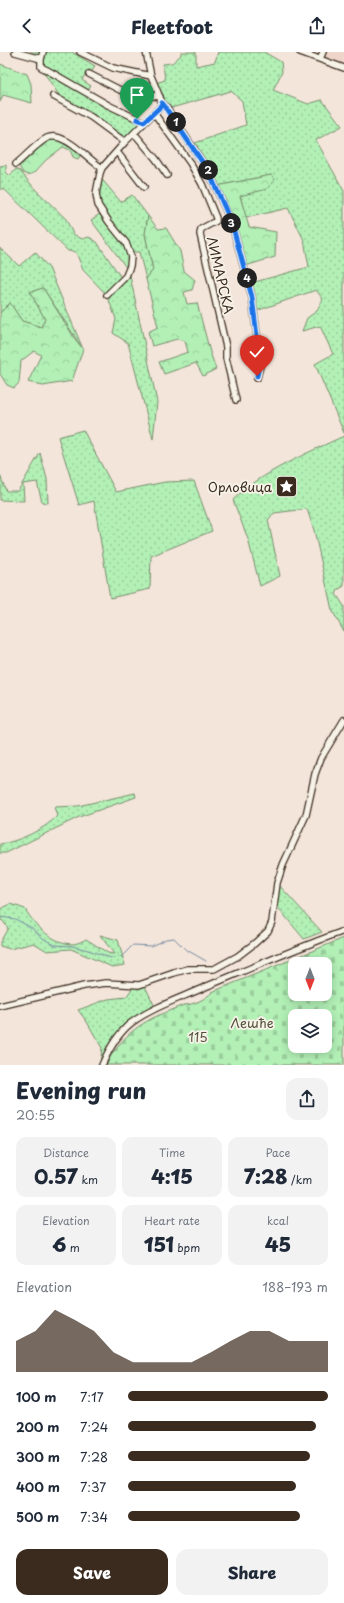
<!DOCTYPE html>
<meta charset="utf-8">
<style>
body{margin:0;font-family:"Playpen Sans",sans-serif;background:#f2f2f3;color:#1f2937;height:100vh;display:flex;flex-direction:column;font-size:15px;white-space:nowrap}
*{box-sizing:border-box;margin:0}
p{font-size:13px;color:#747a83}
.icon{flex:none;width:22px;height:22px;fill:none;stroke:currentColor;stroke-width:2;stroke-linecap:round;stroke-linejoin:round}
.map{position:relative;height:1013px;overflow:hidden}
.drawer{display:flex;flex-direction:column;background:#fff;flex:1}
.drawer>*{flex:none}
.needle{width:26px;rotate:180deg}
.controls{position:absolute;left:288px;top:905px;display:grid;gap:8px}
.controls a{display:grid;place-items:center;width:44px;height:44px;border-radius:8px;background:#fff;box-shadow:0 2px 10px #0003;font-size:20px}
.pin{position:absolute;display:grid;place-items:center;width:34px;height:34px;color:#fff;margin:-41px -17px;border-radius:50% 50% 50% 0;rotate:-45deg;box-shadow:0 0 4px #0007}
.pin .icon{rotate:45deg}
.km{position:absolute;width:20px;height:20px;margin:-10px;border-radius:50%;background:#222;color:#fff;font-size:11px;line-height:20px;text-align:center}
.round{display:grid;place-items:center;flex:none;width:42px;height:42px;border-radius:12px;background:#f2f2f3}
.headline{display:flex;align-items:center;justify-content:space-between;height:68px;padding:0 16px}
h1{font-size:22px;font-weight:800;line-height:30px}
.figures{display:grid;grid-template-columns:repeat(3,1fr);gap:6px;height:68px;padding:4px 16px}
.figures div{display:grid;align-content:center;border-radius:10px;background:#f2f2f3;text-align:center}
.figures b{font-size:20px;font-weight:800}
.figures small{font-size:11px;font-weight:400}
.figures p{font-size:11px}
.chart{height:112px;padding:8px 16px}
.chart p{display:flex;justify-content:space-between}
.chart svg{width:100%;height:72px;margin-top:4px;fill:#3b2a1e;opacity:.7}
.button{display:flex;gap:8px;margin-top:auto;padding:8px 16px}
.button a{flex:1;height:46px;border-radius:12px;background:#3b2a1e;color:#fff;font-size:16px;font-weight:800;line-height:46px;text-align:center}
.button a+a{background:#f2f2f3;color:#1f2937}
ul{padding:0 16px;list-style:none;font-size:13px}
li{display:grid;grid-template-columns:64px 48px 1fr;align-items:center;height:30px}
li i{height:10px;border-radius:5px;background:#3b2a1e}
header{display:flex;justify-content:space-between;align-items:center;height:52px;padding:0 16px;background:#fff;font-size:18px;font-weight:800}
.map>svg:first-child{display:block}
.built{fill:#efd4c9}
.grass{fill:url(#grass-dots);stroke:#768d6a}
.forest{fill:url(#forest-crowns);stroke:#768d6a}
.cemetery{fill:url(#cemetery-stones);stroke:#768d6a;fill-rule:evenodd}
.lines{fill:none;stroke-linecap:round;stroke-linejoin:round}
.stream{stroke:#788ba3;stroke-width:1}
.minor-casing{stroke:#3b2a1e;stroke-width:8}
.minor{stroke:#f7f3e8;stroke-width:5.5}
.route-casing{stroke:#fff;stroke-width:8}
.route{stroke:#1a73e8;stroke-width:5}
.labels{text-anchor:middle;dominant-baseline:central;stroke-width:3.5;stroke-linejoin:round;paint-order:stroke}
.street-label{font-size:13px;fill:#3b2a1e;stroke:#f7f3e8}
.poi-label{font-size:13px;fill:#3b2a1e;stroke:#f7f3e8;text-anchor:end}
.park-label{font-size:13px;fill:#53523c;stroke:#f7f3e8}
</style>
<header><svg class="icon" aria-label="back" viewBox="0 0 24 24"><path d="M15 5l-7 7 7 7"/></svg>Fleetfoot<svg class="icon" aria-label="share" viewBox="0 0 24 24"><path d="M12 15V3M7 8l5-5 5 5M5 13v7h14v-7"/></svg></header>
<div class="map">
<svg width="344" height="1013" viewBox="0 0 344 1013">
<defs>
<pattern id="grass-dots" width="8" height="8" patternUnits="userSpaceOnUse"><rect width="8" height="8" fill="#b2f0b6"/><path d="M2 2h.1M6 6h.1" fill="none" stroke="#9ace9c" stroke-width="1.8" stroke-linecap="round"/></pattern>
<pattern id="forest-crowns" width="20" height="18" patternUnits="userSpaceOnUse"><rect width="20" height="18" fill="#b2f0b6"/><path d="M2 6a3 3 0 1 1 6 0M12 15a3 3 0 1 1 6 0" fill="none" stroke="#9ace9c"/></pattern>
<pattern id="cemetery-stones" width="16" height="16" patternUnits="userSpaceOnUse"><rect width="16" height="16" fill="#b2f0b6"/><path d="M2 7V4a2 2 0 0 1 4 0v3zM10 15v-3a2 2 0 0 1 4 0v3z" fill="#9ace9c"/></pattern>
</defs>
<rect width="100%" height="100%" fill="#f3e5da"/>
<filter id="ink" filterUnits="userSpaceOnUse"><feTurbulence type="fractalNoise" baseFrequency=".025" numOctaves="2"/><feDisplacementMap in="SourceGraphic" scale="8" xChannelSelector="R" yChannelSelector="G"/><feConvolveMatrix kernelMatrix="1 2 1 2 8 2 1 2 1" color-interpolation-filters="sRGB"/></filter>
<g filter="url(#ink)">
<path class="built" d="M327 0H344V14L324 6Z"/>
<path class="grass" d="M30 0H72L95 14 91 21 87 19 82 28 91 34 87 40 144 70 125 90 63 49Z
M181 0H196V14L215 10 218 0H264L281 10 282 20 273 38 308 52 322 48 342 74 316 88 344 139V381L315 312 333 302 320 274 302 279 307 266 317 259 323 247 316 238 256 259 251 231 309 215 304 188 288 156 246 166 240 143 267 137 271 123 217 134 211 119 195 91 246 73 242 49 231 39 171 56 164 51 156 31 165 28 163 12 172 11 181 3Z
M6 113V120L10 124 16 117 20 119 35 137 66 167 73 182 82 187 89 185 97 190 122 227 128 218 91 168 101 161 97 147 99 124 121 150 132 143 148 164 145 182 153 218 146 227 139 200H130L129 219 157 350 153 387 128 291 113 281 116 267 107 243 83 218 76 200 68 199 4 137H0V114Z
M0 196 19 214 35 200 49 216 83 297 43 236 30 240 45 267 41 275 22 269 10 251 0 261Z
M83 378 116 440 165 430 194 429 212 479 151 504 150 537 110 546 94 449 79 453 58 385Z
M344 384V534L339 537 336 542 344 554V580L332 558 314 478 307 457 274 461 268 468 280 524 260 534 248 487 233 448C260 421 309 400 344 384Z
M40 401 47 427 48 451 42 450 37 430 23 432 24 449 0 448V423L6 439H18Z
M135 741 136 745 79 765 6 801H0V792C18 790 45 777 57 764L54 755 78 754Z
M277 831 322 880 304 887 275 852Z
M11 852 25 857C35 874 53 892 74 892 78 891 83 889 86 887L108 901 114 902 100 883 118 888 125 913 112 915 71 897 47 899 34 891 10 897 0 894V890L8 876 2 868H0V857Z
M144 932 156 957 130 972 100 1013 102 996 87 970 78 958 108 947 126 945 134 934Z"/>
<path class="forest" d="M0 12 27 22 31 32 32 51 3 43 0 50Z
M51 87H59L82 101 78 107 73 105 70 98 63 95 46 108 34 121 28 123 23 121 18 112C31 105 39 94 51 87Z
M271 123 275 127 267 137 240 144 249 175 276 180 275 205 245 214 217 134Z
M148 164 158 177 166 176 180 199 184 219 195 228 192 238 184 240 187 252 197 251 210 300 216 317 203 324 196 311 164 322 159 310 188 300 185 289 177 287 152 294 148 280 158 275 146 227 153 218 145 182Z
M43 236 75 287 83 297 72 329 43 334 28 330 41 303 34 299 21 309 19 331 14 336 7 333 0 322V261L10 251 22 269 41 275 45 267 30 240Z"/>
<path class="cemetery" d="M344 886V1013H107C109 1006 112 1002 116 997 134 972 157 963 184 953 193 953 206 947 212 940ZM295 912H325V942H295ZM295 964H325V994H295Z"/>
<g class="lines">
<path class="stream" d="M0 865 15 867 32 876 44 887 55 893 72 894 88 898 111 906 121 905 133 893 151 894 166 887 174 886 185 897 206 909"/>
<defs>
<path id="minor" d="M15 0 41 7V15L47 18 108 53 144 70
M80 0 113 16 151 24
M300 0 344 16
M41 7 43 0
M320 7 323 0
M89 22 120 38 160 45
M53 44 91 65 125 90
M162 51 166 55 209 120 232 172 252 245 260 307V314L257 326
M154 61 190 111 202 132 216 166V169L201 177 200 182 226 295V306L236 348
M134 81 156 107 167 123
M117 100 144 135
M16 112C26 104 36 92 47 86 63 78 89 108 102 116
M107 243 126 224 130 214 131 205 126 191 109 170 98 153 96 142 100 121 102 116 125 90 161 54V48L151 24 146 0
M0 954 84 934 106 931 139 933 174 921 188 917H214L238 904 255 891 268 879 272 870 277 831 283 813 306 763 315 722 321 706 344 668
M102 1013C109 997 117 982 131 971 153 955 181 946 205 935 251 916 297 896 344 879"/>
</defs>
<use href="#minor" class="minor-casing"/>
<use href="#minor" class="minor"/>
</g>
</g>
<g class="lines" filter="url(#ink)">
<defs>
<path id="route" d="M137 67 144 70 159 56 162 51 163 52 209 120 232 172 252 245 260 307 257 324"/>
</defs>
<use href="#route" class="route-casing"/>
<use href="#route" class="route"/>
</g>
<defs>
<symbol id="sight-square" viewBox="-11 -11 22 22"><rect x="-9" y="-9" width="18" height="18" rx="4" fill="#3b2a1e" stroke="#f7f3e8"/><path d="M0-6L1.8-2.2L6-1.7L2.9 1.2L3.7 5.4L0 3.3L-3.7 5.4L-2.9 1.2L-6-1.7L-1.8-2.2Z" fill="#fff"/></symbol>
</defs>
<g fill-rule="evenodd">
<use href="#sight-square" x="274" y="422" width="25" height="25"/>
</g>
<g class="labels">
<g class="street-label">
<text transform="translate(221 223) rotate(77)">ЛИМАРСКА</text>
</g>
<g class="poi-label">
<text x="272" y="434">Орловица</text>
</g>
<g class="park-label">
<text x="252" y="970">Лешће</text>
<text x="198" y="984">115</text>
</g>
</g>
</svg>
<div class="controls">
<a><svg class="needle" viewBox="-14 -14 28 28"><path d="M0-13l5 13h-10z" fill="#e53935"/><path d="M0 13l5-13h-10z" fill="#747a83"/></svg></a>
<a><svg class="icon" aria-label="layers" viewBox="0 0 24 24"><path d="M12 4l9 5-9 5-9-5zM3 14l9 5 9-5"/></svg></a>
</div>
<div class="pin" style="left:137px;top:67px;background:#1e9e55"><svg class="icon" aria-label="arrive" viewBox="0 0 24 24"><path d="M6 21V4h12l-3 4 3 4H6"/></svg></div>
<div class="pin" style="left:257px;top:324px;background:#d93025"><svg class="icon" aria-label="check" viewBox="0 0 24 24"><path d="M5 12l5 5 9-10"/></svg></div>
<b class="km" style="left:176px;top:70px">1</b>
<b class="km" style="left:208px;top:118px">2</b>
<b class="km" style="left:231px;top:171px">3</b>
<b class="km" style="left:247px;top:226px">4</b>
</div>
<section class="drawer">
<div class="headline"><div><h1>Evening run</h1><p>20:55</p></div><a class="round"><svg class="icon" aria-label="share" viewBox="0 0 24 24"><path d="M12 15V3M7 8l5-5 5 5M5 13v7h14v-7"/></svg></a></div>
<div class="figures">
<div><p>Distance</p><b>0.57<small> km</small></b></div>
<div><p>Time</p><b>4:15</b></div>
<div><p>Pace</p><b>7:28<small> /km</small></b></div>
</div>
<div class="figures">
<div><p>Elevation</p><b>6<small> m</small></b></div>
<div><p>Heart rate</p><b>151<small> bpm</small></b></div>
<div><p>kcal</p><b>45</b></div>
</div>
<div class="chart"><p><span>Elevation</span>188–193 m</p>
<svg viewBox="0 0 160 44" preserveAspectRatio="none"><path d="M0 44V25L10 19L20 6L30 12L40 19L50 32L60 38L70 38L80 38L90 38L100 32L110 25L120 19L130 19L140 25L150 25L160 25V44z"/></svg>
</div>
<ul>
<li><b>100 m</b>7:17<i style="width:100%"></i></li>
<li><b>200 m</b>7:24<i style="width:94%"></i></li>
<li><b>300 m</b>7:28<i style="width:91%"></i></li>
<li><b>400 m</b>7:37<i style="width:84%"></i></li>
<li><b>500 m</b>7:34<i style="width:86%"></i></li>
</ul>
<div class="button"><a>Save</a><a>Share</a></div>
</section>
